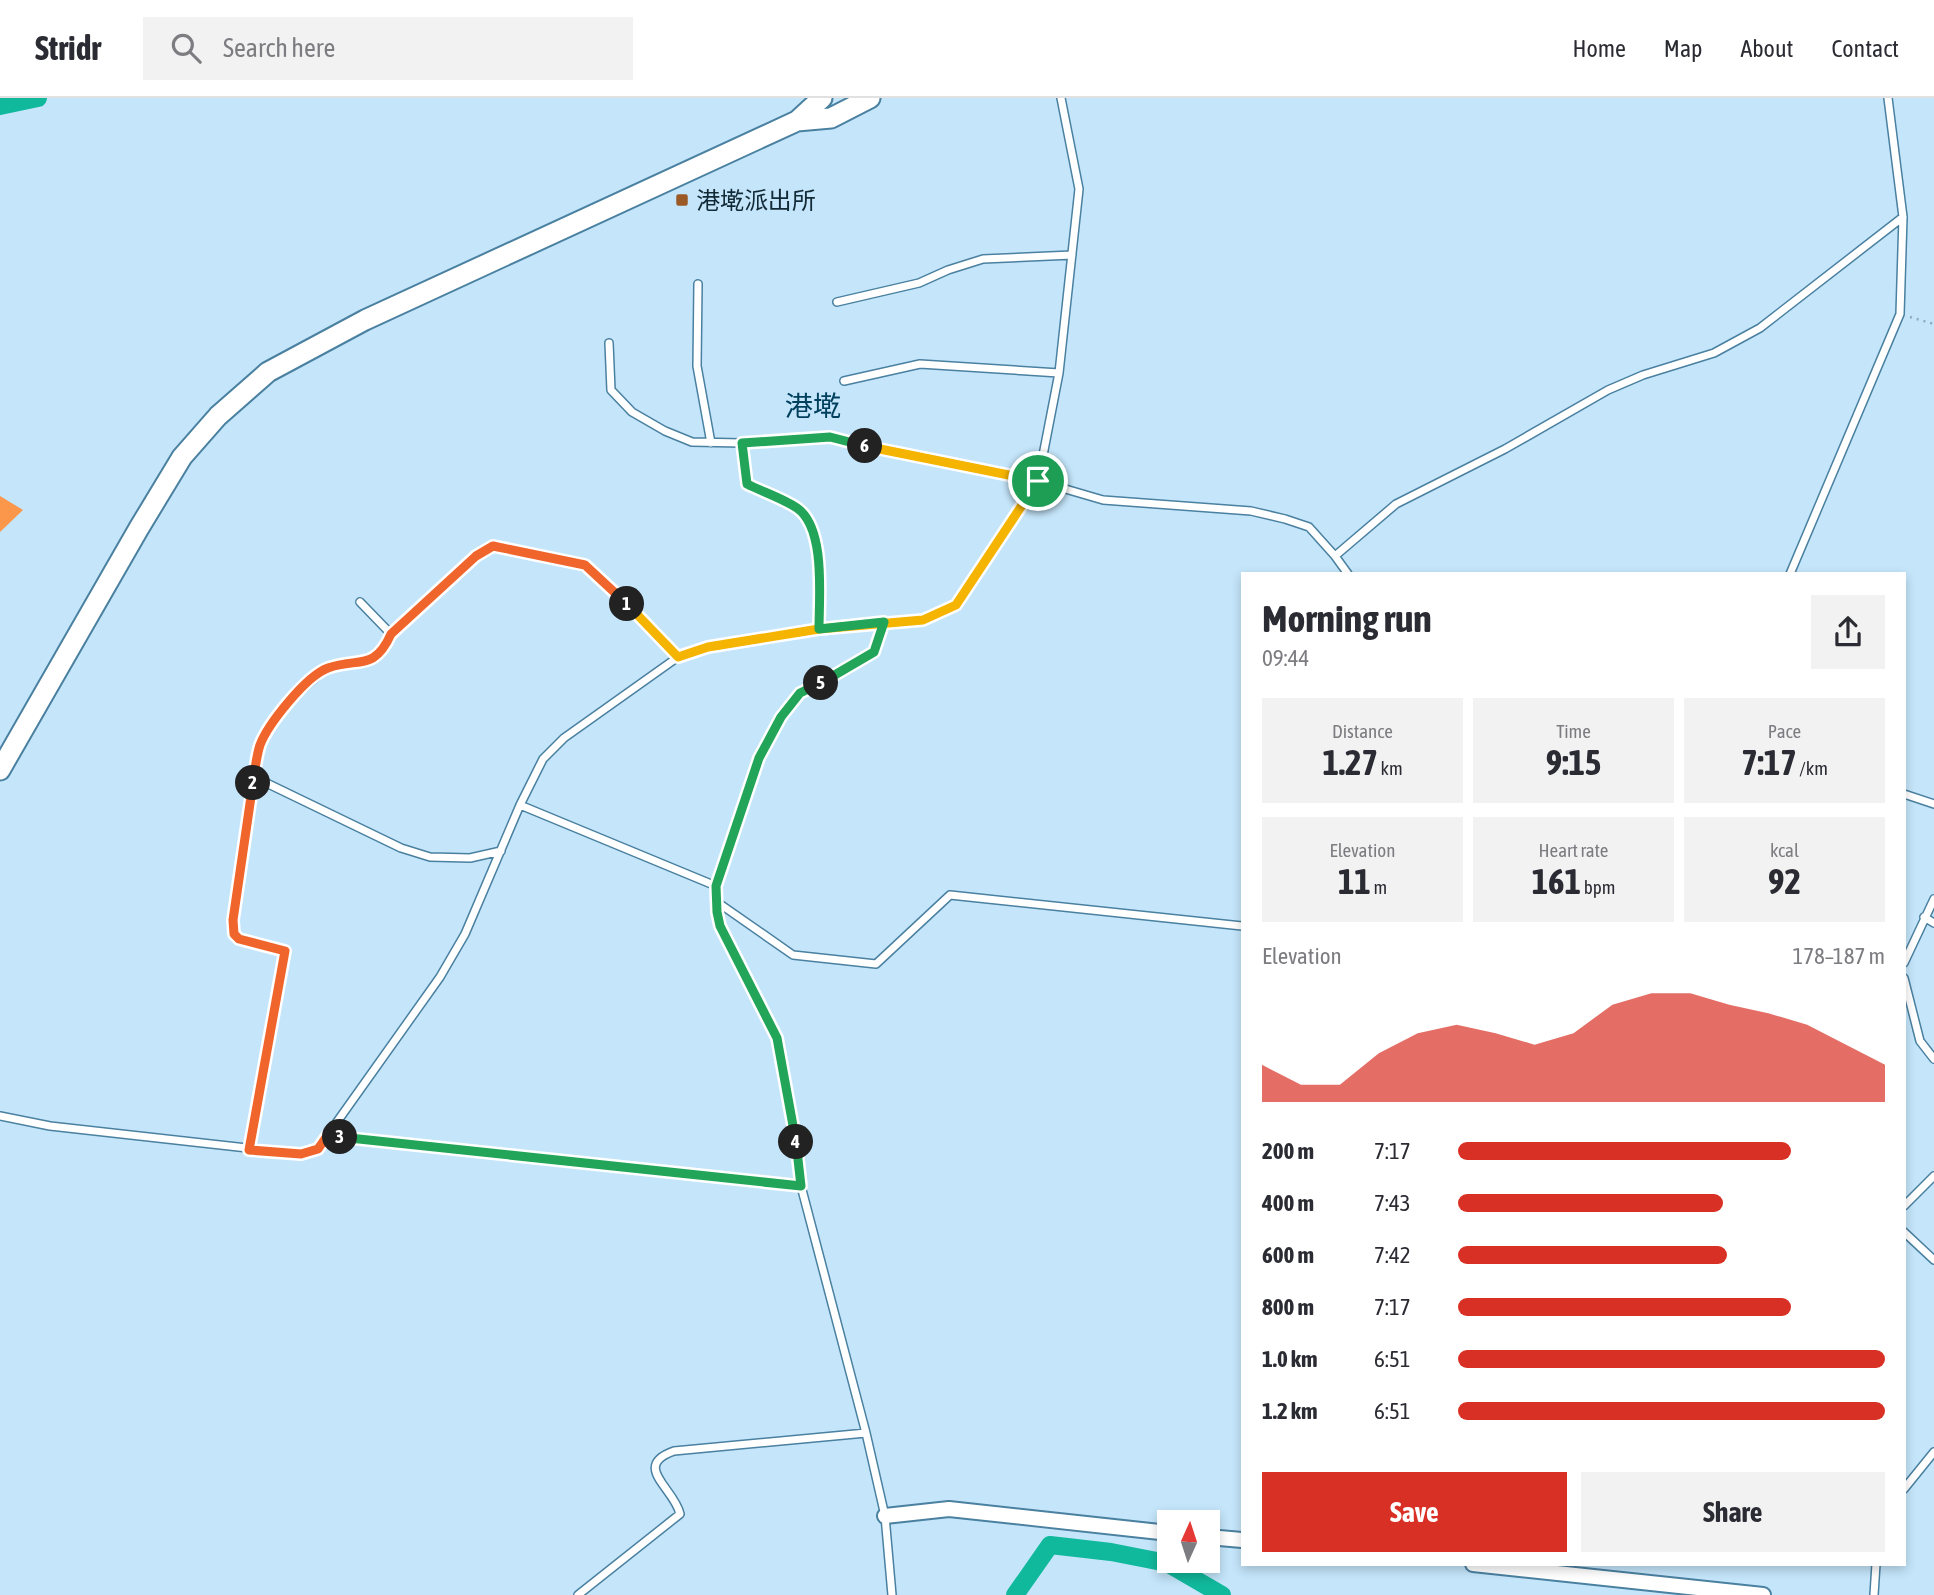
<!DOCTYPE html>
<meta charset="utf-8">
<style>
body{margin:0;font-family:"Asap Condensed","Noto Sans TC",sans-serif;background:#f2f2f3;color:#2b2b33;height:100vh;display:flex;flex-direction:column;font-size:26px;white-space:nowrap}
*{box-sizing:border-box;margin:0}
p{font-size:23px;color:#7c7c81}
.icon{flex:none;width:38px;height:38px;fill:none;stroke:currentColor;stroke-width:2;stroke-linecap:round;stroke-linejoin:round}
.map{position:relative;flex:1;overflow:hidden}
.side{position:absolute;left:1241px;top:474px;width:665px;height:994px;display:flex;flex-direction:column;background:#fff;border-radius:0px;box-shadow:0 4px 10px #0003}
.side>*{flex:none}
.needle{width:46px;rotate:3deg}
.tools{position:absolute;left:1157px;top:1412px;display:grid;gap:14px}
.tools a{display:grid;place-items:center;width:63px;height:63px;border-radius:0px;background:#fff;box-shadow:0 4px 10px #0003;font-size:35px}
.pin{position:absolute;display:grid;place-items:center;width:60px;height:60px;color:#fff;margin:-30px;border:4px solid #fff;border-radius:50%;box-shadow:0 2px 7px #0007}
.km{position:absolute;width:35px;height:35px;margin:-18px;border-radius:50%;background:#222;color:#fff;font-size:19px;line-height:35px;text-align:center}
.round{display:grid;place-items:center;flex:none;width:74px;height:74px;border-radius:0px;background:#f2f2f3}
.summary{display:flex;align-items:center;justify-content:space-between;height:119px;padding:0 21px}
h1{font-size:38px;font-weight:700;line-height:52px}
.metrics{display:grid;grid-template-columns:repeat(3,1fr);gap:10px;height:119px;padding:7px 21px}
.metrics div{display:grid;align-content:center;border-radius:0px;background:#f2f2f3;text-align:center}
.metrics b{font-size:35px;font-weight:700}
.metrics small{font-size:19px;font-weight:400}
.metrics p{font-size:19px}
.chart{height:196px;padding:14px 21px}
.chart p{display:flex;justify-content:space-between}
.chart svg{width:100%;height:126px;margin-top:7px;fill:#d93025;opacity:.7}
.action{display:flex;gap:14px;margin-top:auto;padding:14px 21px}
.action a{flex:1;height:80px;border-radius:0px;background:#d93025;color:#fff;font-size:28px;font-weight:700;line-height:80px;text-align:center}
.action a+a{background:#f2f2f3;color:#2b2b33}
ul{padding:0 21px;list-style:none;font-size:23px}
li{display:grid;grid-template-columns:112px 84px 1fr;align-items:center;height:52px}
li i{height:18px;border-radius:9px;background:#d93025}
header{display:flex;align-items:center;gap:42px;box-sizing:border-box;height:98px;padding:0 35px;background:#fff;border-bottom:2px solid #e1e1e2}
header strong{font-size:33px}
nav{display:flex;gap:38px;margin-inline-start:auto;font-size:24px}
.search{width:490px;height:63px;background:#f2f2f3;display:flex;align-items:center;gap:18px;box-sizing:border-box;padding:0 24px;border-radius:0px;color:#7c7c81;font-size:26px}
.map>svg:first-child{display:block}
.green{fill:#fa974b}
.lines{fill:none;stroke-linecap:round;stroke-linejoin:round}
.canal{stroke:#11b99c;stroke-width:18}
.service-casing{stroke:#4a80a0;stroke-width:10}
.minor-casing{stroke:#4a80a0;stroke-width:18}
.secondary-casing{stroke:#4a80a0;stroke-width:23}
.path{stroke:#8dabbd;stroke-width:2.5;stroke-dasharray:2 5;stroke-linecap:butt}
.service{stroke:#fff;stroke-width:7}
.minor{stroke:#fff;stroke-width:14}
.secondary{stroke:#fff;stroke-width:19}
.split-1-casing{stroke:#fff;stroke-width:14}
.split-2-casing{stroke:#fff;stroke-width:14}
.split-3-casing{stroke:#fff;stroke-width:14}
.split-4-casing{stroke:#fff;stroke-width:14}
.split-5-casing{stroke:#fff;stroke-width:14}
.split-6-casing{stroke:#fff;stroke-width:14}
.split-7-casing{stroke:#fff;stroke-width:14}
.split-1{stroke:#f5b400;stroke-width:9}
.split-2{stroke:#f0652b;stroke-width:9}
.split-3{stroke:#f0652b;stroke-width:9}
.split-4{stroke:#22a559;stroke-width:9}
.split-5{stroke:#22a559;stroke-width:9}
.split-6{stroke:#22a559;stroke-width:9}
.split-7{stroke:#f5b400;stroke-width:9}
.poi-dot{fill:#9b5925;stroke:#c4e5fa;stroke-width:2.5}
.labels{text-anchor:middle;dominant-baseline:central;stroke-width:5;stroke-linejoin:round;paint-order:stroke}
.poi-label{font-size:24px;fill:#122936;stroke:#c4e5fa;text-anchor:start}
.quarter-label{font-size:28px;fill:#00405d;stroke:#c4e5fa}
</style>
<header>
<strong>Stridr</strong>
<div class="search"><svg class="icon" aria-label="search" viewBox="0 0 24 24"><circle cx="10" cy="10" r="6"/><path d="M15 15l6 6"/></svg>Search here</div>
<nav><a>Home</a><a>Map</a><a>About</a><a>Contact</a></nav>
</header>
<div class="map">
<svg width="1934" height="1497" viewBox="0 0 1934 1497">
<rect width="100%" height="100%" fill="#c4e5fa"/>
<path class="green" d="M0 398 23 412 0 434Z"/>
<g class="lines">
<path class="canal" d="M0 8 38 0
M1015 1497 1050 1447 1111 1454 1167 1465 1222 1497"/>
<defs>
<path id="service" d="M698 186 697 268 711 345
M837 204 919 185 948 172 983 161 1072 157
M609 245 611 292 632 314 665 333 692 344 742 345 829 339 885 353 1038 383 1103 402 1251 413 1285 421 1309 429 1335 458 1348 476
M844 283 920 266 1059 275
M742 345 747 386C763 394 782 400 797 410 826 430 819 499 819 531
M1335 458 1396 406 1505 351 1608 292 1643 277 1714 255 1760 230 1903 119
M1790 476 1900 216 1903 119 1888 0
M360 504 391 536 476 458 493 448 585 467 633 510 678 559
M254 679 401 750 430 759 470 760 501 753
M1904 696 1934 706
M520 707 716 788
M717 804 793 857 876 866 950 797 1242 828
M1924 819 1934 825
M1904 865 1934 801
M1904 880 1920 943 1934 961
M0 1018 50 1028 301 1056 318 1051 327 1038 801 1088
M327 1038 440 879 465 836 520 707 543 661 564 640 678 559 708 549 819 531 884 524
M249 1052 285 853 239 841 234 836 233 822 260 648C273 621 291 599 315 580 318 577 323 572 328 570 357 558 373 576 391 536
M1904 1108 1934 1078
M1904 1134 1934 1162
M1904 1391 1934 1354
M578 1497 680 1416C675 1391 631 1368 674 1353L866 1335
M892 1497 885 1418 866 1335 801 1088 793 1024 777 940 720 828 717 814 716 788 759 660 781 619 800 595 834 579 874 554 884 524 923 522 956 507 1038 383 1059 275 1079 91 1061 0
M1874 1497 1876 1466"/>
<path id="minor" d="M885 1418 949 1411 1169 1435
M1208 1439 1242 1442
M1473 1466 1763 1497"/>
<path id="secondary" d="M797 23 831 20 870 0
M0 672 139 430 182 359 218 318 268 274 365 222 797 23 822 0"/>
</defs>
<use href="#service" class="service-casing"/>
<use href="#minor" class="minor-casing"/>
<use href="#secondary" class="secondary-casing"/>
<path class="path" d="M1910 219 1934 226"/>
<use href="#service" class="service"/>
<use href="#minor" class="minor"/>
<use href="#secondary" class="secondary"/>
</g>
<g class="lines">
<defs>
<path id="split-1" d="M627 506 678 559 708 549 819 531 923 522 956 507 1038 383"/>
<path id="split-2" d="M253 685C255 673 256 659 260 647 268 626 306 578 328 570 358 559 374 574 391 536L476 458 493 448 585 467 627 506"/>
<path id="split-3" d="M253 685 233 822 234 836 239 841 285 853 249 1052 301 1056 318 1051 327 1038 340 1039"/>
<path id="split-4" d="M340 1039 801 1088 796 1044"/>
<path id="split-5" d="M796 1044 777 940 720 828 717 814 716 788 759 660 781 619 800 595 821 585"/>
<path id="split-6" d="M821 585 874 554 884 524 819 531C819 499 826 430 797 410 782 400 763 394 747 386L742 345 830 339 865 348"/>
<path id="split-7" d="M865 348 1038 383"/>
</defs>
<use href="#split-1" class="split-1-casing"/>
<use href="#split-2" class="split-2-casing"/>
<use href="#split-3" class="split-3-casing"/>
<use href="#split-4" class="split-4-casing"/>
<use href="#split-5" class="split-5-casing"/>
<use href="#split-6" class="split-6-casing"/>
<use href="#split-7" class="split-7-casing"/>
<use href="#split-1" class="split-1"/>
<use href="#split-2" class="split-2"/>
<use href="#split-3" class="split-3"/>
<use href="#split-4" class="split-4"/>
<use href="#split-5" class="split-5"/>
<use href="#split-6" class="split-6"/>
<use href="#split-7" class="split-7"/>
</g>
<rect class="poi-dot" x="675" y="95" width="14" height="14" rx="3.5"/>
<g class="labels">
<g class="poi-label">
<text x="696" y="102">港墘派出所</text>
</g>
<g class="quarter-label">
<text x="813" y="308">港墘</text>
</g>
</g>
</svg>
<div class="tools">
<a><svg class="needle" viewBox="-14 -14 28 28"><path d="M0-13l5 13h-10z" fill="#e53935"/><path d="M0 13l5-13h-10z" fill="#7c7c81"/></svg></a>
</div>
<div class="pin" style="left:1038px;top:383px;background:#1e9e55"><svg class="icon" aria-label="arrive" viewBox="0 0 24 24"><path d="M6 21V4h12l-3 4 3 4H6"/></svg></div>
<b class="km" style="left:627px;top:506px">1</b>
<b class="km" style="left:253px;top:685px">2</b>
<b class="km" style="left:340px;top:1039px">3</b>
<b class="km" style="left:796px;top:1044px">4</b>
<b class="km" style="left:821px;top:585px">5</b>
<b class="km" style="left:865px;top:348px">6</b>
<section class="side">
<div class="summary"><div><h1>Morning run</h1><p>09:44</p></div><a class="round"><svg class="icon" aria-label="share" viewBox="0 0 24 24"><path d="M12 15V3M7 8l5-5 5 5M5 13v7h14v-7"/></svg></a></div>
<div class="metrics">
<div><p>Distance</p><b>1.27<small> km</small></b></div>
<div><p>Time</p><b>9:15</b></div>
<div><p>Pace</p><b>7:17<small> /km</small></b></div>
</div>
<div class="metrics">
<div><p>Elevation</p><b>11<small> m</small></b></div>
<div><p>Heart rate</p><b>161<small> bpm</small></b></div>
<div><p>kcal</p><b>92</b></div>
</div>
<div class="chart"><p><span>Elevation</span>178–187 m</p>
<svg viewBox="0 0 160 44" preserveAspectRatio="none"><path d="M0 44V31L10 38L20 38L30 27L40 20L50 17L60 20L70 24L80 20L90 10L100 6L110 6L120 10L130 13L140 17L150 24L160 31V44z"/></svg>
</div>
<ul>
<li><b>200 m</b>7:17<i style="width:78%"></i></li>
<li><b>400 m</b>7:43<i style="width:62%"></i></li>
<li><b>600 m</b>7:42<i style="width:63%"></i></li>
<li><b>800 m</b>7:17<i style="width:78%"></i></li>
<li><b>1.0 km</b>6:51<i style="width:100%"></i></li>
<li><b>1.2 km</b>6:51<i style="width:100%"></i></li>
</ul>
<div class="action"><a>Save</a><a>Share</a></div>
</section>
</div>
